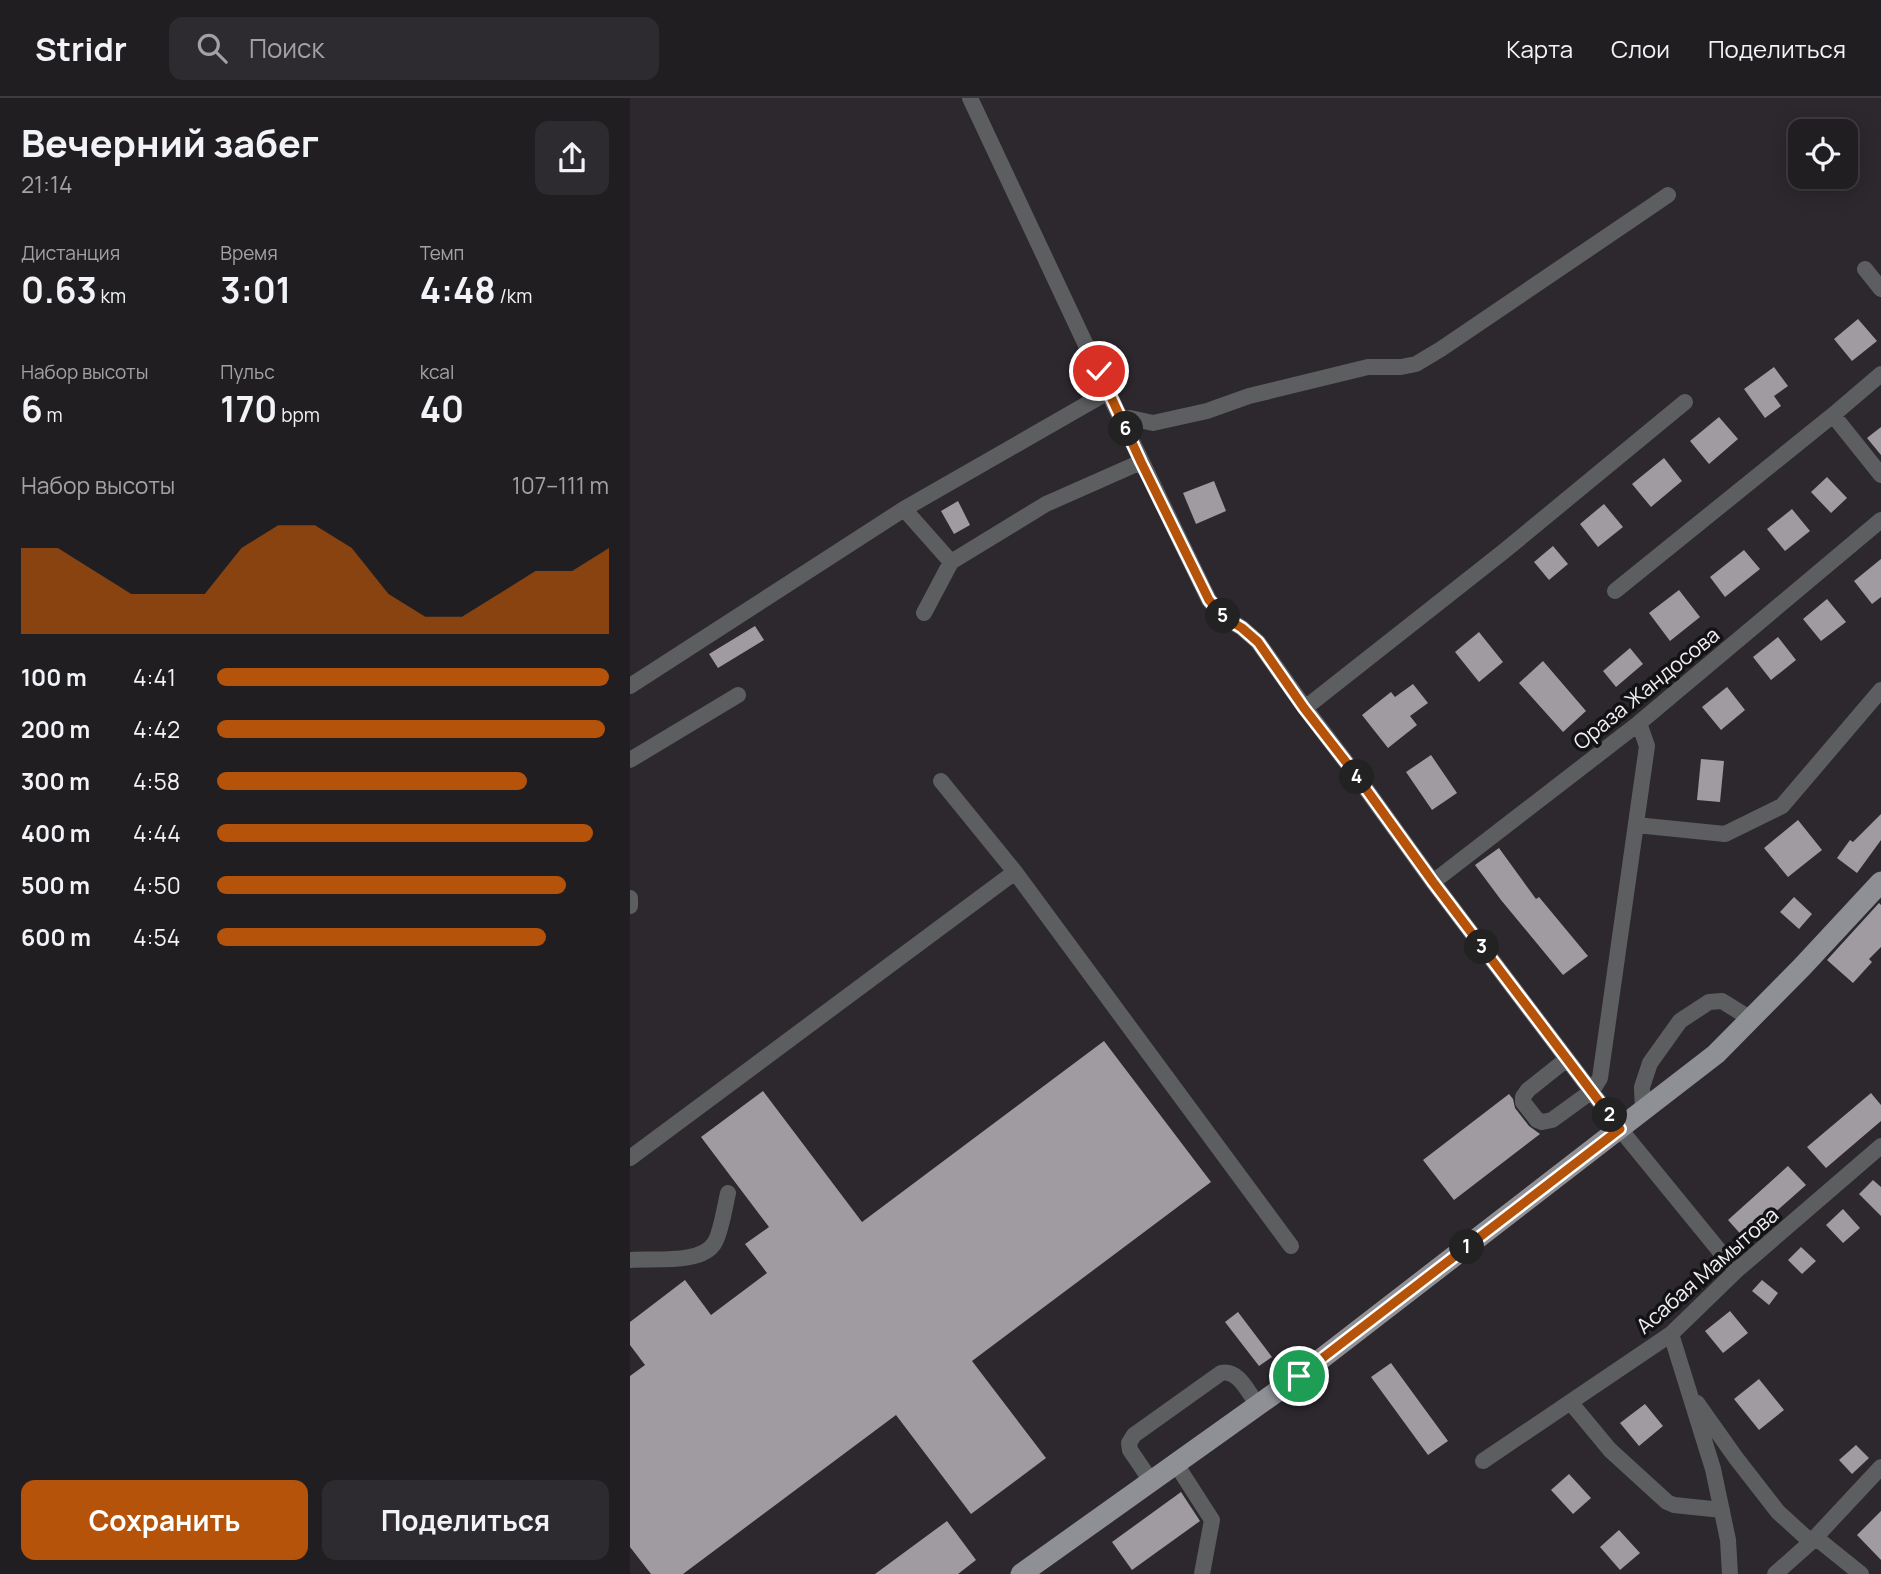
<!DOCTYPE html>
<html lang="ru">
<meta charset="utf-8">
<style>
body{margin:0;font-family:Manrope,sans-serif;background:#2d2b2f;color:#f1f3f6;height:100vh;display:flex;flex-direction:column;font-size:26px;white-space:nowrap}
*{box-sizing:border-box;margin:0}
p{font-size:23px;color:#a2a2a5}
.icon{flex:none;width:38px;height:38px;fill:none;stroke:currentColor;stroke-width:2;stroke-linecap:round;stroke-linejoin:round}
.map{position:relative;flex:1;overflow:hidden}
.panel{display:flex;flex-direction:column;background:#211e22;width:630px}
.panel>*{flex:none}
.tools{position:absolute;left:1158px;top:21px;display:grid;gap:14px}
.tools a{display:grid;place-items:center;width:70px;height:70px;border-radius:14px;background:#211e22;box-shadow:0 4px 18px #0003,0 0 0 2px #3e3c40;font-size:35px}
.pin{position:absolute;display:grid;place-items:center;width:60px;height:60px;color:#fff;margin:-30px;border:4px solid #fff;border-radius:50%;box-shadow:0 2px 7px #0007}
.km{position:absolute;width:35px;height:35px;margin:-18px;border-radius:50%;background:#222;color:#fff;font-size:19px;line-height:35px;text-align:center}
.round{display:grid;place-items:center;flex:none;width:74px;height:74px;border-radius:14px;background:#2d2b2f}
.summary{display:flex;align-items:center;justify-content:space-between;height:119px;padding:0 21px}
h1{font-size:38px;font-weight:700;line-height:52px}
.figures{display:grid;grid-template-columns:repeat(3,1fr);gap:10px;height:119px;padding:7px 21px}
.figures div{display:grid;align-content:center}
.figures b{font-size:35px;font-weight:700}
.figures small{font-size:19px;font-weight:400}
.figures p{font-size:19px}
.chart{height:196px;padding:14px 21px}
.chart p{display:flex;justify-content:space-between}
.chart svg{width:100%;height:126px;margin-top:7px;fill:#b45309;opacity:.7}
.button{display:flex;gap:14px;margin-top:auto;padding:14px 21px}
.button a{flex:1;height:80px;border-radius:14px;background:#b45309;color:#fff;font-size:28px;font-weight:700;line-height:80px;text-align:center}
.button a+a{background:#2d2b2f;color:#f1f3f6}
ul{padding:0 21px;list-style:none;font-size:23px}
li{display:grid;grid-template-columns:112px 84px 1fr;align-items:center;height:52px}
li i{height:18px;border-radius:9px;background:#b45309}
header{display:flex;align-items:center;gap:42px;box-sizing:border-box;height:98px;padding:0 35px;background:#211e22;border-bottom:2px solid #3e3c40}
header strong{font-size:33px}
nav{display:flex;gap:38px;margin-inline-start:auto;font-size:24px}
.search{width:490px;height:63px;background:#2d2b2f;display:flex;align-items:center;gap:18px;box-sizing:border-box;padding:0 24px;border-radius:14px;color:#a2a2a5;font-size:26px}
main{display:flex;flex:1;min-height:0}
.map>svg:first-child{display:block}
.building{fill:#a09ba1}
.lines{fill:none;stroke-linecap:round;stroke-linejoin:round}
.minor{stroke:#5c5e60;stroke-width:16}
.major{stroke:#8e9096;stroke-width:21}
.route-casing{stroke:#fff;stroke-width:14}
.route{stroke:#b45309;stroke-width:9}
.labels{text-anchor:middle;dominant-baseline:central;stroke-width:7;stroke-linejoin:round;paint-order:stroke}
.street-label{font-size:21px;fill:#f3f0f4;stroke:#131214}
</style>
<header>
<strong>Stridr</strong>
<div class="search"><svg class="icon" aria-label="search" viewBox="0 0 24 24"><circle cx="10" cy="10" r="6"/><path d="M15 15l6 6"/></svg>Поиск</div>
<nav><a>Карта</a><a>Слои</a><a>Поделиться</a></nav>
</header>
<main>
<section class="panel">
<div class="summary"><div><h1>Вечерний забег</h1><p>21:14</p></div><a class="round"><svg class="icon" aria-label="share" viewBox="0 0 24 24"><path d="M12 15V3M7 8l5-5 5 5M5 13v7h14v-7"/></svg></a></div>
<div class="figures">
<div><p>Дистанция</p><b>0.63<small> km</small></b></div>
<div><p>Время</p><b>3:01</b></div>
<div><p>Темп</p><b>4:48<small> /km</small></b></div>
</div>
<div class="figures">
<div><p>Набор высоты</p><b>6<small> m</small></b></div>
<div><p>Пульс</p><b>170<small> bpm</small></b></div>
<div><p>kcal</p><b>40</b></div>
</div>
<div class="chart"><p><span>Набор высоты</span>107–111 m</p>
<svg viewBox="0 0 160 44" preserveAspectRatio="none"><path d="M0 44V14L10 14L20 22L30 30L40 30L50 30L60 14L70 6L80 6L90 14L100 30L110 38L120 38L130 30L140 22L150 22L160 14V44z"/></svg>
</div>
<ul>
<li><b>100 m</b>4:41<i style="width:100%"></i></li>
<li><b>200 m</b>4:42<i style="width:99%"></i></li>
<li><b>300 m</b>4:58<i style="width:79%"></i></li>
<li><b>400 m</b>4:44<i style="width:96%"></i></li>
<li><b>500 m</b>4:50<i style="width:89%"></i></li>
<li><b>600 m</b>4:54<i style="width:84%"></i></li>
</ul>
<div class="button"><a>Сохранить</a><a>Поделиться</a></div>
</section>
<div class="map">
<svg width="1251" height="1476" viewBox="0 0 1251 1476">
<rect width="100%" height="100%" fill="#2c282e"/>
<path class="building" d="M1228 221 1247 243 1222 263 1204 241Z
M1144 269 1158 288 1144 298 1151 308 1135 320 1114 291Z
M1089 319 1108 341 1079 366 1060 343Z
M1251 329V357L1237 340Z
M1034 360 1052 383 1021 409 1002 386Z
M1197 379 1217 400 1201 415 1181 394Z
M584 383 596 413 566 426 553 395Z
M328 403 340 427 324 436 311 413Z
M974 406 993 429 968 449 950 426Z
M1162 411 1180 433 1155 453 1137 431Z
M923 448 938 466 919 482 904 464Z
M1114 452 1130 471 1095 499 1080 479Z
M1251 461V499L1242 506 1224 483Z
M1049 492 1070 519 1040 543 1019 515Z
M1197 501 1216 524 1191 543 1173 521Z
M125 528 134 542 88 570 79 556Z
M849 534 873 564 849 584 825 554Z
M1148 539 1166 562 1141 582 1123 559Z
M1000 550 1013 566 986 589 973 573Z
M913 563 956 613 933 634 889 585Z
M783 586 798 605 780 618 787 627 758 650 732 617 761 594 765 599Z
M1097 589 1115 612 1091 632 1072 609Z
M801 657 827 695 802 712 776 674Z
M1071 661 1094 663 1090 704 1067 702Z
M1251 716V742L1227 775 1207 760 1220 742 1223 744Z
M1168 722 1192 752 1158 779 1134 750Z
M869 750 906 801 909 799 958 858 933 877 871 802 845 767Z
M1164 799 1182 816 1169 831 1150 814Z
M1249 805 1251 807V849L1239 861 1242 864 1223 885 1197 862Z
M474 943 581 1084 342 1263 416 1360 341 1416 266 1317 53 1476H21L0 1449V1278L15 1267 0 1247V1224L55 1182 81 1217 137 1175 115 1146 139 1129 71 1039 133 993 232 1124Z
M1241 995 1251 1007V1023L1196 1070 1177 1049Z
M879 996 883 1001 885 1010 899 1028 910 1036 824 1102 793 1062Z
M1158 1068 1176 1087 1115 1141 1098 1122Z
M1243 1082 1251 1089V1118L1229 1096Z
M1213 1111 1230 1130 1213 1145 1196 1127Z
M1171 1149 1186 1163 1172 1176 1158 1162Z
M1132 1182 1148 1195 1139 1207 1122 1193Z
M1100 1213 1118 1235 1093 1255 1075 1233Z
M608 1214 642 1259 629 1268 595 1224Z
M761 1265 818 1343 798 1357 741 1279Z
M1129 1281 1154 1312 1129 1332 1104 1301Z
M1015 1306 1033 1328 1009 1348 990 1325Z
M1226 1347 1239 1360 1222 1376 1209 1362Z
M939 1376 961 1400 943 1416 921 1392Z
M551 1394 570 1423 502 1472 482 1444Z
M1251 1413V1462L1227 1437Z
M317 1423 346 1462 328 1476H245Z
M989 1432 1010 1455 990 1472 970 1449Z"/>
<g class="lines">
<path class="minor" d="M340 0 478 294 579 502 594 519 612 530 628 544 675 610 723 673 803 784 990 1031 1106 1173
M1235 171 1251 191
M1203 317 1251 377
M492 322 500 320 523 325 577 313 619 298 738 269H771L786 266 811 251 1038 97
M274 411 321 464
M985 493 1203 317 1251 276
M294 515 321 464 416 406 511 364
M0 588 274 411 478 294
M675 610 873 454 1055 304
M0 662 108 597
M311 683 385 774 661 1148
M1006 727 1095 736 1152 708 1251 592
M803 784 1009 625 1251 422
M0 800V808
M937 961 898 992 893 999V1004L907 1022 912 1024 922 1022 962 993 970 980 1017 648 1009 625
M1013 1014 1012 989 1020 965 1050 923 1079 904 1092 903 1121 921
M0 1060 385 774
M0 1162C22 1160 73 1167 85 1144 91 1134 95 1108 98 1095
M1041 1236 1083 1371 1098 1442 1100 1476
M941 1305 980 1352 1037 1404 1044 1407 1092 1412
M1067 1305 1106 1360 1148 1414 1181 1444
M853 1363 1041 1236 1106 1173 1251 1048
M546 1366 582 1422 572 1476
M521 1383 500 1352 499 1345 504 1337 591 1275C609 1271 618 1295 628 1307
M1185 1439 1231 1476
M1145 1476 1181 1444 1251 1369"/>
<path class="major" d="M391 1476 669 1278 1086 956 1172 869 1251 784"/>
</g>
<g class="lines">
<defs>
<path id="route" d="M469 273 511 364 579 502 594 519 612 530 628 544 674 610 723 673 803 784 990 1031 669 1278"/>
</defs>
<use href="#route" class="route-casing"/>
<use href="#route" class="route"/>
</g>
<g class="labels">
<g class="street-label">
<text transform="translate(1016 590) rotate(-39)">Ораза Жандосова</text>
<text transform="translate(1077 1172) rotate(-41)">Асабая Мамытова</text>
</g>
</g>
</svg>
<div class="tools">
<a><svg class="icon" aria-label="locate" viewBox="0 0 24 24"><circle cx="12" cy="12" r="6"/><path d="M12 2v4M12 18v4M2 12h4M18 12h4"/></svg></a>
</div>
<div class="pin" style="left:669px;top:1278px;background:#1e9e55"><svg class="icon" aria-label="arrive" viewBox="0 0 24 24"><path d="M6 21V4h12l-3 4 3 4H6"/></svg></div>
<div class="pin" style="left:469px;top:273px;background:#d93025"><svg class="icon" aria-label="check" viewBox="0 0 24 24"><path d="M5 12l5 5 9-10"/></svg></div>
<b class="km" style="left:837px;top:1149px">1</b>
<b class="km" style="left:980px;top:1017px">2</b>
<b class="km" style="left:852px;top:849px">3</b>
<b class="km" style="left:727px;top:679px">4</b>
<b class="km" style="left:593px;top:518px">5</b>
<b class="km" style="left:496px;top:331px">6</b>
</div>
</main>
